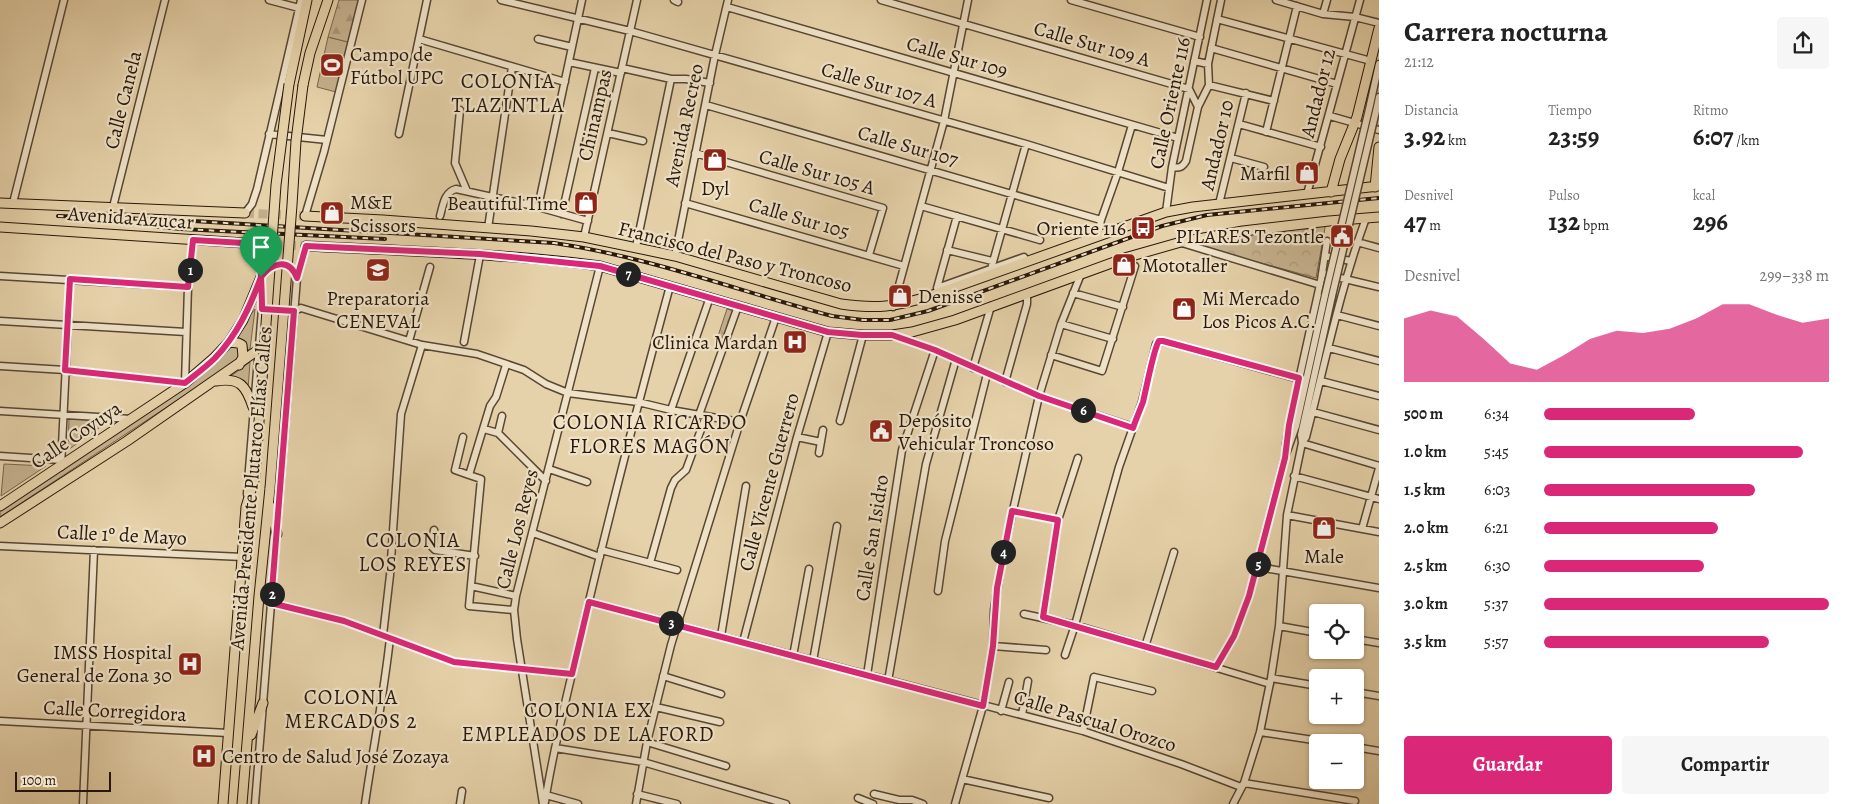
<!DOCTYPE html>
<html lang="es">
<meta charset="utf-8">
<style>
body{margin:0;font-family:Alegreya,serif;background:#f6f6f6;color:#222;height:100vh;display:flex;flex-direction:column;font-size:19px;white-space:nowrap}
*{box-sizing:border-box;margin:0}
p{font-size:16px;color:#767676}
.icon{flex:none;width:28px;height:28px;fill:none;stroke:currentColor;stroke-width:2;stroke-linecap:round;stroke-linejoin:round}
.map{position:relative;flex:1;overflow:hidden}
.sheet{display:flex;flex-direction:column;background:#fff;width:475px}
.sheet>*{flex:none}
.fabs{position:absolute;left:1309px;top:604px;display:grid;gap:10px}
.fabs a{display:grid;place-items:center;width:55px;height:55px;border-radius:5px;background:#fff;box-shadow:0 1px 4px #0004;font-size:25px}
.scale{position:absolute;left:15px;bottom:12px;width:96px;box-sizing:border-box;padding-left:5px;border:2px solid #29180b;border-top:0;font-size:14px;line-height:18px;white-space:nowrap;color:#29180b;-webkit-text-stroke:4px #efe2c8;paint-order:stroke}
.pin{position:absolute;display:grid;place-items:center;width:42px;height:42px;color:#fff;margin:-51px -21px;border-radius:50% 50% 50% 0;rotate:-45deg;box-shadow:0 0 5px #0007}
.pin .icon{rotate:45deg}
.km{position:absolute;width:25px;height:25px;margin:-12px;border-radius:50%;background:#222;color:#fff;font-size:14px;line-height:25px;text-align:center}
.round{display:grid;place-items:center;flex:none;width:52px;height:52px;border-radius:5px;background:#f6f6f6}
.headline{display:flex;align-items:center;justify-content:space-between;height:85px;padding:0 25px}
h1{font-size:28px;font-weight:700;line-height:38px}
.stats{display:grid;grid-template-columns:repeat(3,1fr);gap:8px;height:85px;padding:5px 25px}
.stats div{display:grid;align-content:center}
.stats b{font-size:25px;font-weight:700}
.stats small{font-size:14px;font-weight:400}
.stats p{font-size:14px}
.chart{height:140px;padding:10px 25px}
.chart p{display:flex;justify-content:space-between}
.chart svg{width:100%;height:90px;margin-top:5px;fill:#db2777;opacity:.7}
.primary-button{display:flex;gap:10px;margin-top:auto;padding:10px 25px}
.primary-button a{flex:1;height:58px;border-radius:5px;background:#db2777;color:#fff;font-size:20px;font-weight:700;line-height:58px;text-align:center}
.primary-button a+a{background:#f6f6f6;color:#222}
ul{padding:0 25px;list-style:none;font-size:16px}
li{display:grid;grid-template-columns:80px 60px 1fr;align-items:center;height:38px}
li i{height:12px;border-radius:6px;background:#db2777}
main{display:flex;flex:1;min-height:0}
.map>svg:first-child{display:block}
.grass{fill:#c6b28f;stroke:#78654d}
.forest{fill:url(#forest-firs);stroke:#78654d}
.park{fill:url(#park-crowns);stroke:#78654d}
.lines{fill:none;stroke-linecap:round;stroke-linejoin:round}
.major-tunnel{stroke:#c0ad8a;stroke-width:9;stroke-dasharray:9 4.5;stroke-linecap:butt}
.minor-casing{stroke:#584633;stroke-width:9}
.major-casing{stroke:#29180b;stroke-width:11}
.minor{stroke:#efe2c8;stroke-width:6}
.major{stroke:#e6d2aa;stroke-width:9}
.rail-casing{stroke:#29180b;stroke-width:4}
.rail{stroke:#efe2c8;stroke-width:2;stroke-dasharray:5.5;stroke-linecap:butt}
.minor-bridge-casing{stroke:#584633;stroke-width:9;stroke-linecap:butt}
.major-bridge-casing{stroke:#29180b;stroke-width:11;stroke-linecap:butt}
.minor-bridge{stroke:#efe2c8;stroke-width:6}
.major-bridge{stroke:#e6d2aa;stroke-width:9}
.route-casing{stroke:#fff;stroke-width:10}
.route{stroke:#db2777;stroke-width:6}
.labels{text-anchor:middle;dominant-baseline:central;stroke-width:4.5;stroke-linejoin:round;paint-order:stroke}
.street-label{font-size:20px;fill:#29180b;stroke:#efe2c8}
.poi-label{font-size:20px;fill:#29180b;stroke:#efe2c8;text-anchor:start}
.neighbourhood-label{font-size:21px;letter-spacing:1px;fill:#29180b;stroke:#efe2c8}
</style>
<main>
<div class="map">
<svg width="1379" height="804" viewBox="0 0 1379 804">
<defs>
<pattern id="forest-firs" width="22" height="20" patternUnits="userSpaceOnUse" patternTransform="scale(1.25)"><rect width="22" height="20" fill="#c6b28f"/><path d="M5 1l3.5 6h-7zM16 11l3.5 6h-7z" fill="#aa987a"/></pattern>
<pattern id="park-crowns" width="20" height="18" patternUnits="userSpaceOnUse" patternTransform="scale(1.25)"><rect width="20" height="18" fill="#c6b28f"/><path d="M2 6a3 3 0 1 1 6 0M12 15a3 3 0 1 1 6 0" fill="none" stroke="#aa987a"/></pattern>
</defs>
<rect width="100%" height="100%" fill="#e6d2aa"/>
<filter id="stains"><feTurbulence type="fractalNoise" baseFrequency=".004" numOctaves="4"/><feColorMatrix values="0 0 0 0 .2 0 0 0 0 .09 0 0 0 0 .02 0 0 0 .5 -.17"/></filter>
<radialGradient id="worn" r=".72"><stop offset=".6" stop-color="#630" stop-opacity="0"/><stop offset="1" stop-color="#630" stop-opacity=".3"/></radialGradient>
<path class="grass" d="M328 37 348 42 336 92 317 87Z
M255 309 250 349 248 350 245 341 235 336Z
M236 345 241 351 235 362 0 517V510L229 347Z
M250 362 248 389 231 376Z
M69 419 110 420 68 450Z
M4 464 46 466 1 496Z"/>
<path class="forest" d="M339 0H359L348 42 328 37Z"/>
<path class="park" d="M1326 222 1316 278 1188 243Z
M727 309 734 311 723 347 715 345Z"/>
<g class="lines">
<path class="major-tunnel" d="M245 213 305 216
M260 244 306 246"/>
<defs>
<path id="minor" d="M269 0 299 8
M501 0 630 31 1026 144 1169 188
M674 0 678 2
M881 0 1189 89 1198 107
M1071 0 1200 37
M1276 0 1323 14 1355 17 1379 23
M727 7 1178 138
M1323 14 1327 0
M1217 19 1371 61
M419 39 565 82
M538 39 572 47
M1211 48 1337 84
M1194 61 1208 64 1221 0
M569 62 621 73
M1208 64 1209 85 1274 101
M622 68 671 79H686L710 83
M706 105 1101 220
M1370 105 1379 64
M1377 107 1379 97
M460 110 455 163 467 191
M1330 116 1379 130
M1239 124 1321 147
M1266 132 1297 6
M608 133 643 141
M269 134 327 140
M399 134 427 0
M695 153 883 208 869 255
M1231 158 1264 167
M1172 167C1179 168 1182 168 1186 161L1198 107 1209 85
M1307 194 1360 0
M13 203 64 0
M685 203 904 266
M1219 204 1246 93
M921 206 1040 240
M113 207 165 0
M538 207 582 0
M1166 212 1172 167 1207 0
M245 213 252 204 257 189 301 0
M562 214 595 68
M305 216 324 152 362 0
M440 216C443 206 444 192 456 189L538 207 588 221
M488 228 512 67
M1098 236 1101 220 1118 172 1132 125
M584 237 637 0
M1357 242 1379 248
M1182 243 1317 284
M636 247 671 79
M947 250 992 261
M675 256 715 55 728 0
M1325 256 1351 261
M268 268C280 261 291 265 297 277
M991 269 1026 144
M1324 274 1379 287
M0 276 188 287
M937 288 1024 257 1027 262
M937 288 957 216
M1073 293 1123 307
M893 307 944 121 968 0
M262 309 294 311 301 308 422 345 477 354 524 370 546 384 568 393 638 402 671 410 740 422
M1337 315 1379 326
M0 321 186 332
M1061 324 1113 339
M893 335 935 350 1039 396 1133 427
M409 341 430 267
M464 342 480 255
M1329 348 1379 361
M1051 355 1102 371 1135 266
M506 365 496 397 490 406 469 475 481 479 469 606 514 610
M0 366 65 370 185 383 188 287 193 240
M973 368 991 306
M1321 381 1379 396
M1005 382 1027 304V295
M671 410 710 297
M0 411 131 419
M1313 412 1379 430
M699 415 738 306
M840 421 863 335
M484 429 498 433 546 481
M498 433 502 416
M463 437 455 470 469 475
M797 437 821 442
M1302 443 1301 435 1332 296
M1302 443 1379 466
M1286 444 1289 425 1321 280 1327 241
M819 453 823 430
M0 456 61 460
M61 467 70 279
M549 469 587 482
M1294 476 1379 499
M247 494 262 309 260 244
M1012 511 1058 520
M1287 515 1379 532
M1362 529 1379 468
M434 530 432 547 435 550 475 556
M533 533 600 557
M0 546 243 557
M601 550 677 570
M1260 556 1262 562 1270 569 1379 588
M650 563 671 488 675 480 686 470 706 416
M471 586 516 596
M938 591 945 541 987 374
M589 602 1083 731 1181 764 1241 787
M271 603 344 621 454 662 572 674
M1024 614 1075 625 1270 684
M1043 617 1058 520 1078 458
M1279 626 1318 633
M383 635 390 575 401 414 422 345
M721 636 746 486
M1355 639 1379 643
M743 642 797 437 828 332
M993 646 1046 650
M1145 647 1174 552
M1065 655 1075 625 1119 467 1142 402 1156 344 1163 341 1299 379
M793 656 809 569
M813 661 837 526
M1216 667 1234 636 1249 596 1285 457 1296 426 1325 295
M867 675 902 450 935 350
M663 676 721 694
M1271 678 1318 686
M888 681 926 464 956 359
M1355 692 1379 696
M656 707 720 722
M1001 711 1009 682
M1022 715 1028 681
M0 721 228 733
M1083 731 1094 677 1152 691
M1260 732 1327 742
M647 742 726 766
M1355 747 1379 751
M555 748 643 762 786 804
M962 779 1049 798
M1244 783 1355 801
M637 794 677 804
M874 794 899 800H912L923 804
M546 795 578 804
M858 798 873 804
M545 802C554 744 569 688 582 631 609 515 639 400 670 286
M83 804 94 550
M255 804 297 278 306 246
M365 804C373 748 384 694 390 638
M460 804 462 791
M543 804 517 639 514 610 516 596 600 266
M636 804 647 742 671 645 740 422 776 317
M955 804 983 706 993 646 994 610 1003 554 1039 396 1061 324 1081 274
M1233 804 1244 783 1260 732 1271 678 1279 626 1287 515 1302 443 1306 437C1325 364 1340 289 1366 218"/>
<path id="major" d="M289 84 307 0
M303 85 310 53 328 0
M1375 187 1379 147
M1331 192 1340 159 1357 117 1379 28
M0 203 245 213
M305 216 383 220 531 231 584 237 675 256 841 304C877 309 895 307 930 296L1166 212 1193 207 1379 186
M0 227 260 244
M306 246C404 251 503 253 600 266L828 332 863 335H892L912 332 955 320 1128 257 1181 242 1243 231 1329 221 1379 217
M229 342 238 343 242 345 243 357 239 365
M216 381C240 377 246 386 253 407
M0 506 185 383 214 358 229 342 243 320 261 277
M271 507 277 534
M0 523 127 441 258 350
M251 735 263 703
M223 804 246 507 255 477
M242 804 259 596 270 488"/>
</defs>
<use href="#minor" class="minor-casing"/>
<use href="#major" class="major-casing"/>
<use href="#minor" class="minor"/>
<use href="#major" class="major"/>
<defs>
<path id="rail" d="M58 216 177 220 554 243C649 257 739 291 832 316L863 320H890L928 311 1162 226 1207 215 1379 198
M143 225 181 229 385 239"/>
</defs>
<use href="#rail" class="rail-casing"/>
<use href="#rail" class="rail"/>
<defs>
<path id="minor-bridge" d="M1325 295 1370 105
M1332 296 1377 107"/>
<path id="major-bridge" d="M255 477 276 185 289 84
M270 488 292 205 296 141 303 85"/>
</defs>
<use href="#minor-bridge" class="minor-bridge-casing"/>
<use href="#major-bridge" class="major-bridge-casing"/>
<use href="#minor-bridge" class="minor-bridge"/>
<use href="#major-bridge" class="major-bridge"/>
</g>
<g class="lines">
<defs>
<path id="route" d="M261 277C250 307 237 335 215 358 206 367 195 375 185 383L65 370 70 279 188 287 193 240 260 244C260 265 262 287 262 309L294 311 271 603 344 621 454 662 572 674 589 602 983 706 993 646 997 588 1012 511 1058 520 1043 617 1216 667 1234 636 1249 596 1285 458 1289 425 1299 378 1163 341H1159C1154 347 1146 390 1143 402 1140 410 1136 419 1133 428L1039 396 935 350 892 335H862L828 332 600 266 480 254 306 246 297 278C289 257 272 263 261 277"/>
</defs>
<use href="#route" class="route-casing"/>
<use href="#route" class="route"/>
</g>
<defs>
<symbol id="stadium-square" viewBox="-11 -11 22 22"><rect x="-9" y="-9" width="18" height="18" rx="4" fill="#8f2418" stroke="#efe2c8"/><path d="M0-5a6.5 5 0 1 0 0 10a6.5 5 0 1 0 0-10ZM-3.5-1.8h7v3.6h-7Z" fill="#fff"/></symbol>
<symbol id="shop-square" viewBox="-11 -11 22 22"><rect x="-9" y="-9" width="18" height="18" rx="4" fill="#8f2418" stroke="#efe2c8"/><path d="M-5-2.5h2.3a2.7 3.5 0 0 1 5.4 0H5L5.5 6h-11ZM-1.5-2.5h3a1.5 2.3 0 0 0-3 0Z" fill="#fff"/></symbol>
<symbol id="bus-square" viewBox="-11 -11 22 22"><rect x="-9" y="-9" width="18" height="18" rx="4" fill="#8f2418" stroke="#efe2c8"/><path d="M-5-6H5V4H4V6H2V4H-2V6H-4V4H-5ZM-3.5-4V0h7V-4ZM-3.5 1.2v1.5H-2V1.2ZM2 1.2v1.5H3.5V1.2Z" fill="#fff"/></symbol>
<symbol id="civic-square" viewBox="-11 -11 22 22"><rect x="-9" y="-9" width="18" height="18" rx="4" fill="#8f2418" stroke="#efe2c8"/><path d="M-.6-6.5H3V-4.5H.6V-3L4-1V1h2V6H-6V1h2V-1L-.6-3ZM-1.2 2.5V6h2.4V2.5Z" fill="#fff"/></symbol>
<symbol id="school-square" viewBox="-11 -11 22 22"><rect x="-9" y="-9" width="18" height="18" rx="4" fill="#8f2418" stroke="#efe2c8"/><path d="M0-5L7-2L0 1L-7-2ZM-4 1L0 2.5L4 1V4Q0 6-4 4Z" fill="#fff"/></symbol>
<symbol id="hospital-square" viewBox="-11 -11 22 22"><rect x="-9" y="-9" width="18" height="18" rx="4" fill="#8f2418" stroke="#efe2c8"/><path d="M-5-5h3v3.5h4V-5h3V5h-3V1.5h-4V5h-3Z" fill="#fff"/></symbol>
</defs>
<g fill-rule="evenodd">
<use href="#stadium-square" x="318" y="51" width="28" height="28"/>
<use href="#shop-square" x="701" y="146" width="28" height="28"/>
<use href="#shop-square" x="1293" y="159" width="28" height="28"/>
<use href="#shop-square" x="572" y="189" width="28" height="28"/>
<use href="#shop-square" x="318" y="199" width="28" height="28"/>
<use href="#bus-square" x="1129" y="214" width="28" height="28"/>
<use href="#civic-square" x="1328" y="222" width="28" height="28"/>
<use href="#shop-square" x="1110" y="251" width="28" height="28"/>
<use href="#school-square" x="364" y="256" width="28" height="28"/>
<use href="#shop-square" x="886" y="282" width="28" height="28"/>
<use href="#shop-square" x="1170" y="295" width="28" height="28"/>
<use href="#hospital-square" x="781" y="328" width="28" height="28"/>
<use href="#civic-square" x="867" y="417" width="28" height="28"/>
<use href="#shop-square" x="1310" y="514" width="28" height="28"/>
<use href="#hospital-square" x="176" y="650" width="28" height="28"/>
<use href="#hospital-square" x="190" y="742" width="28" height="28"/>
</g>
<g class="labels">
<g class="street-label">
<text transform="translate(1092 44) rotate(16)">Calle Sur 109 A</text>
<text transform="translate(957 57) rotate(16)">Calle Sur 109</text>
<text transform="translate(879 85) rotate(16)">Calle Sur 107 A</text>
<text transform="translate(1318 93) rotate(-76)">Andador 12</text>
<text transform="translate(123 100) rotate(-76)">Calle Canela</text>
<text transform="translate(1170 103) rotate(-78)">Calle Oriente 116</text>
<text transform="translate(595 115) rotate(-77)">Chinampas</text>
<text transform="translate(684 125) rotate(-78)">Avenida Recreo</text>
<text transform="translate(1217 145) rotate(-77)">Andador 10</text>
<text transform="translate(908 146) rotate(16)">Calle Sur 107</text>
<text transform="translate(817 172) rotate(16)">Calle Sur 105 A</text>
<text transform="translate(131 218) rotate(4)">Avenida Azucar</text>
<text transform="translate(799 218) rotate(16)">Calle Sur 105</text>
<text transform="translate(735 257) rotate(14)">Francisco del Paso y Troncoso</text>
<text transform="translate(76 435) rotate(-34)">Calle Coyuya</text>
<text transform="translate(769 482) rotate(-75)">Calle Vicente Guerrero</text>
<text transform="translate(251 488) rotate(-85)">Avenida Presidente Plutarco Elías Calles</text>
<text transform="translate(517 529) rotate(-76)">Calle Los Reyes</text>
<text transform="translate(122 535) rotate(3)">Calle 1º de Mayo</text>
<text transform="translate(872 538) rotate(-81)">Calle San Isidro</text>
<text transform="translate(115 711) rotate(3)">Calle Corregidora</text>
<text transform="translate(1095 721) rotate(17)">Calle Pascual Orozco</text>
</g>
<g class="poi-label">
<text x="350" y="54">Campo de<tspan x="350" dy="23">Fútbol UPC</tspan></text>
<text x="1290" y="173" text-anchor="end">Marfil</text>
<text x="715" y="188" text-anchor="middle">Dyl</text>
<text x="350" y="202">M&amp;E<tspan x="350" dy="23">Scissors</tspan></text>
<text x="568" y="203" text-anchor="end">Beautiful Time</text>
<text x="1126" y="228" text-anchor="end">Oriente 116</text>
<text x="1324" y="236" text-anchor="end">PILARES Tezontle</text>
<text x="1142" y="265">Mototaller</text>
<text x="918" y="296">Denisse</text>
<text x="378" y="298" text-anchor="middle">Preparatoria<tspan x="378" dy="23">CENEVAL</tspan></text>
<text x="1202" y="298">Mi Mercado<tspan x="1202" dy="23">Los Picos A.C.</tspan></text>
<text x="778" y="342" text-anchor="end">Clinica Mardan</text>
<text x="898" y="420">Depósito<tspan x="898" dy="23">Vehicular Troncoso</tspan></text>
<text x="1324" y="556" text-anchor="middle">Male</text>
<text x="172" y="652" text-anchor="end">IMSS Hospital<tspan x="172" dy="23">General de Zona 30</tspan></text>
<text x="222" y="756">Centro de Salud José Zozaya</text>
</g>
<g class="neighbourhood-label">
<text x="508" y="81">COLONIA<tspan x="508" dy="24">TLAZINTLA</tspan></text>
<text x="650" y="422">COLONIA RICARDO<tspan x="650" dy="24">FLORES MAGÓN</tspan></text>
<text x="413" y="540">COLONIA<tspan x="413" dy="24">LOS REYES</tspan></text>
<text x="351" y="697">COLONIA<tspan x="351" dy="24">MERCADOS 2</tspan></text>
<text x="588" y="710">COLONIA EX<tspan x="588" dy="24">EMPLEADOS DE LA FORD</tspan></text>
</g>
</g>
<rect width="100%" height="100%" filter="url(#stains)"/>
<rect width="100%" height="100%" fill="url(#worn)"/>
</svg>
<div class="fabs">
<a><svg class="icon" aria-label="locate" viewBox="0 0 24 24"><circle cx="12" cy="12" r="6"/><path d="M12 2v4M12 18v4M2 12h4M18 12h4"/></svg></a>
<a>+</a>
<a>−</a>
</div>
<div class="scale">100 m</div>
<div class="pin" style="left:261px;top:277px;background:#1e9e55"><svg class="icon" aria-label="arrive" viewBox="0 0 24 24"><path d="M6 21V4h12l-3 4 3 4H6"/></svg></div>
<b class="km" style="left:190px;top:270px">1</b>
<b class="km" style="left:272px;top:594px">2</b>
<b class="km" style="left:671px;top:623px">3</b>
<b class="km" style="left:1003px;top:552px">4</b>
<b class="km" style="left:1258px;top:564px">5</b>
<b class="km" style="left:1083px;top:410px">6</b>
<b class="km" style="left:628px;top:274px">7</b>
</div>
<section class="sheet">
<div class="headline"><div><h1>Carrera nocturna</h1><p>21:12</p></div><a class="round"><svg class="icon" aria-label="share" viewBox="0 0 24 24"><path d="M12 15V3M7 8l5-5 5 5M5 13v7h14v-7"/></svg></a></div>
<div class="stats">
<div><p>Distancia</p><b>3.92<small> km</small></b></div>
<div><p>Tiempo</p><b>23:59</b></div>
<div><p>Ritmo</p><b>6:07<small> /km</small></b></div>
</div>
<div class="stats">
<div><p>Desnivel</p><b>47<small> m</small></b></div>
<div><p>Pulso</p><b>132<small> bpm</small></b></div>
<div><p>kcal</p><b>296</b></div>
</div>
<div class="chart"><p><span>Desnivel</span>299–338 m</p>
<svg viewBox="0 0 160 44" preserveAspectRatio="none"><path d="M0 44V13L10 9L20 12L30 23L40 35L50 38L60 31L70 23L80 19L90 20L100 18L110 13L120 6L130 6L140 11L150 15L160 13V44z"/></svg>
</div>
<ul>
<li><b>500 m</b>6:34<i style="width:53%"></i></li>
<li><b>1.0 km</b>5:45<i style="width:91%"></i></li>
<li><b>1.5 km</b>6:03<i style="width:74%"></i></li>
<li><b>2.0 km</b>6:21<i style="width:61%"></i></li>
<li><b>2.5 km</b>6:30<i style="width:56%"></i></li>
<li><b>3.0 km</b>5:37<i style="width:100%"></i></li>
<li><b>3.5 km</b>5:57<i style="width:79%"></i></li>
</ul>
<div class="primary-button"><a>Guardar</a><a>Compartir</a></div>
</section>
</main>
